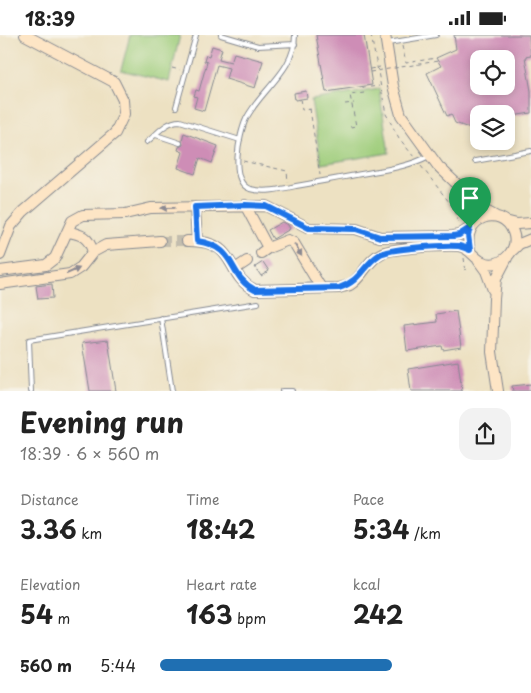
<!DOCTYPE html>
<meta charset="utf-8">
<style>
body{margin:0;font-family:"Playpen Sans",sans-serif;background:#f2f2f2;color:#222;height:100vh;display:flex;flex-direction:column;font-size:19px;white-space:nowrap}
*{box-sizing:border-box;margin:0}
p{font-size:16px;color:#767676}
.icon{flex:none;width:28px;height:28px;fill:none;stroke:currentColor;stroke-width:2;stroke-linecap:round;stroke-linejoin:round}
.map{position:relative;height:356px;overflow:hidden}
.sheet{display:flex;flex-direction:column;background:#fff;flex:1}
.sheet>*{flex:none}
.controls{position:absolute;left:470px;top:15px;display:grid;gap:10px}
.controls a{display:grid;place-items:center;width:45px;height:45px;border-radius:10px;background:#fff;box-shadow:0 2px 8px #0003;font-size:25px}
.pin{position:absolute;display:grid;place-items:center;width:42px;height:42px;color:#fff;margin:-51px -21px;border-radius:50% 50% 50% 0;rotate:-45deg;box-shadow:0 0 5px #0007}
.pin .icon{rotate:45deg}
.round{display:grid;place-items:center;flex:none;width:52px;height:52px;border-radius:15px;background:#f2f2f2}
.overview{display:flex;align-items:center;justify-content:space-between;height:85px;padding:0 20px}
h1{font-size:28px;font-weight:700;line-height:38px}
.figures{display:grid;grid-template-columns:repeat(3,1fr);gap:8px;height:85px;padding:5px 20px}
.figures div{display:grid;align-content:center}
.figures b{font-size:25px;font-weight:700}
.figures small{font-size:14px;font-weight:400}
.figures p{font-size:14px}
ul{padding:0 20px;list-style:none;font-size:16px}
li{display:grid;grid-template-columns:80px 60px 1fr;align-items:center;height:38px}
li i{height:12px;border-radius:6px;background:#1f6fb2}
.status{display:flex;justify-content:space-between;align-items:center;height:35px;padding:0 25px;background:#fff;direction:ltr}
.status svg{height:14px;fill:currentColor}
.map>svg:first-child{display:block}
.green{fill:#9fcd7c;stroke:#5d7e6d}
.building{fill:#ce8db6;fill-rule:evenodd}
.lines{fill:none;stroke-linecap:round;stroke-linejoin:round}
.secondary-tunnel{stroke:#c3bdae;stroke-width:10;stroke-dasharray:10 5;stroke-linecap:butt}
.lane-casing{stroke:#848890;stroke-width:6}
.secondary-casing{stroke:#848890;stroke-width:12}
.path{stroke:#848890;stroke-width:1;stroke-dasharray:4 4;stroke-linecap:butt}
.lane{stroke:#fff;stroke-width:4}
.secondary{stroke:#fde5c5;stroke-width:10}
.path-bridge{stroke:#848890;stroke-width:1;stroke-dasharray:4 4;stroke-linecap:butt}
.oneway{fill:#8c8a92}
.route-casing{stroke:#fff;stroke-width:10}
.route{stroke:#1a73e8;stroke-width:6}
</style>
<div class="status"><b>18:39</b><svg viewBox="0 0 49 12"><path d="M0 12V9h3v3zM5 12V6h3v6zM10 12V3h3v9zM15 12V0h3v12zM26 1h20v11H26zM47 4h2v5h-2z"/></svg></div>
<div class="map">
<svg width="531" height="356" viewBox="0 0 531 356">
<rect width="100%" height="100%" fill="#f7f3e8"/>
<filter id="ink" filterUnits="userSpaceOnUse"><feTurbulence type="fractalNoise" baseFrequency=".02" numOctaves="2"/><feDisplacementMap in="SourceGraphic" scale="10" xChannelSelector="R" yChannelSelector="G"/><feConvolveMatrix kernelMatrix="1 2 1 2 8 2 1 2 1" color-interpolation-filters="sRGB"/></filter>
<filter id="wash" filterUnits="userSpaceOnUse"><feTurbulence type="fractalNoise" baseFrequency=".0096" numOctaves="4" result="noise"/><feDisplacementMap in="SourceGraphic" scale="20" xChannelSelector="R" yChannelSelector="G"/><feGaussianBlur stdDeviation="1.12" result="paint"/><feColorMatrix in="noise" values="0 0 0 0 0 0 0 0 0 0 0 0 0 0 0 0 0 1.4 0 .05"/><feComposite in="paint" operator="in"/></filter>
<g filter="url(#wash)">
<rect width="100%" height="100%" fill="#ede1c2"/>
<path class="green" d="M130 0H180L169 47 121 35Z
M379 54 389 118 321 129 311 65Z"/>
<g id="blocks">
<path class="building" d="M316 0H364L372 50 326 57Z
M454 0H529L531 21 525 22 531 56V78L506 82V79H479V87L469 88 470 92H466L455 88 451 79 447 81 427 38 441 31 436 23 456 14ZM479 24H506V51H479Z
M212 11 222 14 219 24 231 27 234 18 263 26 255 53 226 44 229 33 217 30 204 76 194 73 197 62 194 61 196 55 199 56 207 27 204 26 206 20 209 21Z
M306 56 307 63 295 65 294 58Z
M184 98 218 111 212 128 200 123 195 139 178 133 183 117 178 115 179 112 183 110 182 105Z
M282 187 288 190 290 194 273 204 268 195Z
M263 227 269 236 261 241 255 232Z
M52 249 53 263 38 264 36 251Z
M456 276 461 312 443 315 442 311 407 316 404 291 437 287 436 279Z
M108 305 116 356H90L82 308Z
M458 326 462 356H411L408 334Z
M531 349V356H513L512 351Z"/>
</g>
</g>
<g filter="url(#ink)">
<use href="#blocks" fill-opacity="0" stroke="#848890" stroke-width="1"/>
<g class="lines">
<path class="secondary-tunnel" d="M160 206H187"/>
<defs>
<path id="lane" d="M221 0 258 11 295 9
M295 0C295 36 261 54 246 84 239 99 229 147 250 154 264 158 282 154 296 151 319 147 343 142 367 138 389 134 410 131 429 121
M388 8 436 0
M176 72 196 0
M156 100 180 108
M147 107C157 99 166 86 180 86L240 105
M475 126 531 116
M161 283 172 356
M31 356 29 305 258 268
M282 356H292"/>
<path id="secondary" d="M385 0 393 51 401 80 438 131 484 175 495 181
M245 170 268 213
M195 172 197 206
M505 186 517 189 531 188
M68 197C81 199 89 202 93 217
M187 206C240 205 223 240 255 255L339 253C342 252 347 251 350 250 363 242 368 224 382 218 393 213 446 210 458 211 470 212 473 223 483 227 501 234 520 215 513 197 502 168 460 182 470 215
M513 215 519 209 531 204
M261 218 268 213 288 205 294 208 321 253
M0 220 11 191 23 177 115 98 124 79 123 65 114 47 25 0
M478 225 486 236 493 255
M235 234 247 226
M0 236 46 230 55 223 72 186 83 180 125 179 151 173 266 171 309 193 356 194 380 202 453 201 459 200 470 193
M0 249 70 239 81 232 93 217 106 210 160 206
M498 356 492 317 494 264 496 244 507 223"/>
</defs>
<use href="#lane" class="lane-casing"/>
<use href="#secondary" class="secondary-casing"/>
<path class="path" d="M371 0 386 79 399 103 414 122
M402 11 406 28 436 23
M172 33 180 35
M370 34 380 32
M300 64 302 75 312 74
M345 69 354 68
M310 74 320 140
M350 92 356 91 350 60 364 58 363 53 379 51
M243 126 287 136 288 147
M421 131 453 172 459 190
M464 223 466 237"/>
<use href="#lane" class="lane"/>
<use href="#secondary" class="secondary"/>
<path class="path-bridge" d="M370 37 438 26"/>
</g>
<defs><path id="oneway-solid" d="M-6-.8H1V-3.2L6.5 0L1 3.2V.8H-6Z" transform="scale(1.25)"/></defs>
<g class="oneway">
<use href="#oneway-solid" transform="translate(168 173) rotate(178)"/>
<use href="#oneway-solid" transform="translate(298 215) rotate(59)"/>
<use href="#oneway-solid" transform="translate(73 236) rotate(-24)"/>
</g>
</g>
<g class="lines" filter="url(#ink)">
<defs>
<path id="route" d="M245 170 266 171 309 193 356 194 380 202 453 201 459 200 470 193 468 200 470 215C466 213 463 212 459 211 446 210 388 213 379 220 362 231 362 245 339 253L255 255C227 241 238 212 197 206L195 172Z"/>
</defs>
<use href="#route" class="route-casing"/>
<use href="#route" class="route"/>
</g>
</svg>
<div class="controls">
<a><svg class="icon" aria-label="locate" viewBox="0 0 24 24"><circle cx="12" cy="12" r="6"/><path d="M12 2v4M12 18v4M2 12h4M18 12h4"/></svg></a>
<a><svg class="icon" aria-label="layers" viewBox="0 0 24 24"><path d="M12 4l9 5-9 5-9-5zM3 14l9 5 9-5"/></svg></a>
</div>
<div class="pin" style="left:470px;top:193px;background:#1e9e55"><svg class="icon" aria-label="arrive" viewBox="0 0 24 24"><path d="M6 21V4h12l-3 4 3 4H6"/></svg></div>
</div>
<section class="sheet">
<div class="overview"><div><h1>Evening run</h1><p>18:39 · 6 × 560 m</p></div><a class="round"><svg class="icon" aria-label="share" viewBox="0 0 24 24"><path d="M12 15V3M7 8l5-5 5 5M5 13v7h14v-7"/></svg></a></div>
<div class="figures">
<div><p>Distance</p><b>3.36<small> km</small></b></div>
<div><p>Time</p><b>18:42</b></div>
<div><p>Pace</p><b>5:34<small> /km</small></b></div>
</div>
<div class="figures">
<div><p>Elevation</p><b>54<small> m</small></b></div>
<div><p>Heart rate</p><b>163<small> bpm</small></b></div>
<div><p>kcal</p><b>242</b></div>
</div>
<ul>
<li><b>560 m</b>5:44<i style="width:66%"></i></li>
</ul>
</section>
